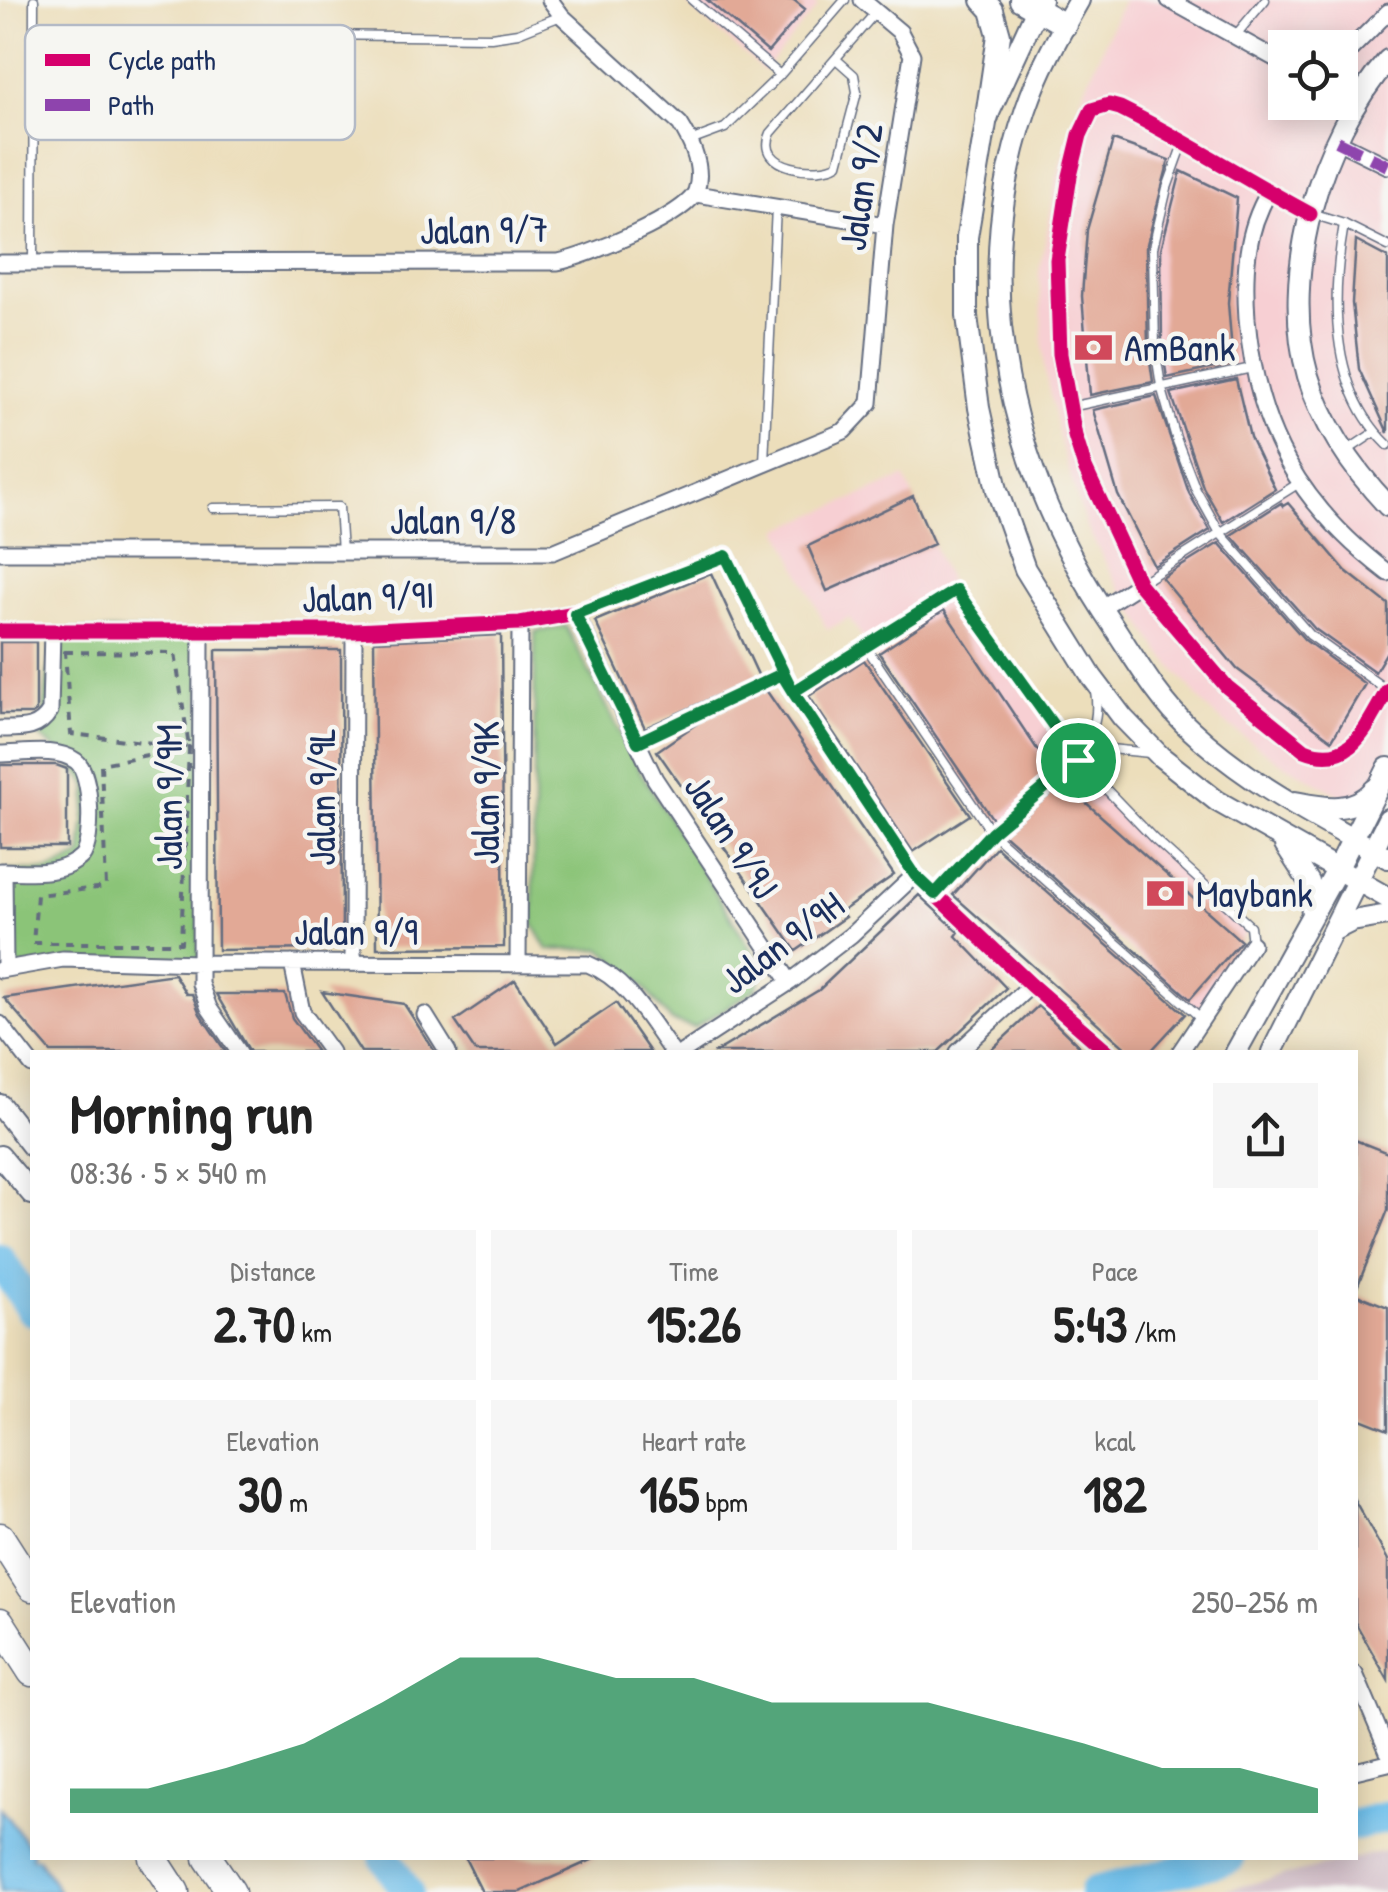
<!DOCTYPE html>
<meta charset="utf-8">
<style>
body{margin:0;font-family:"Patrick Hand",sans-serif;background:#f6f6f6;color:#222;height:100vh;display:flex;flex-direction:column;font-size:38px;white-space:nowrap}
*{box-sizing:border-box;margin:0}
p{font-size:32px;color:#767676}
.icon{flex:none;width:55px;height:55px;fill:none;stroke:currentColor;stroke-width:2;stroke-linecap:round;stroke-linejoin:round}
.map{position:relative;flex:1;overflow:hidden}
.drawer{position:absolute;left:30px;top:1050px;width:1328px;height:810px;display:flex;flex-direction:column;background:#fff;border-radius:0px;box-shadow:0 5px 25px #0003}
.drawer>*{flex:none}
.buttons{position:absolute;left:1268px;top:30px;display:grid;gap:20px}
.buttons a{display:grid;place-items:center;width:90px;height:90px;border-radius:0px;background:#fff;box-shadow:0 5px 25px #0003;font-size:50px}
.pin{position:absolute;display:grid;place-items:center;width:85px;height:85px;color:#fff;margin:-42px;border:5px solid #fff;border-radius:50%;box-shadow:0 2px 10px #0007}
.round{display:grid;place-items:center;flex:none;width:105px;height:105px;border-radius:0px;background:#f6f6f6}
.headline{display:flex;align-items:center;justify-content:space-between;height:170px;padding:0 40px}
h1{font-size:55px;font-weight:800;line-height:75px}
.figures{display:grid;grid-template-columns:repeat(3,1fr);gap:15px;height:170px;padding:10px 40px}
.figures div{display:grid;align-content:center;border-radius:0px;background:#f6f6f6;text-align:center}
.figures b{font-size:50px;font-weight:800}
.figures small{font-size:28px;font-weight:400}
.figures p{font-size:28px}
.chart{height:280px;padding:20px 40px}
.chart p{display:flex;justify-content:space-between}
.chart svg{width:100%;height:180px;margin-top:10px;fill:#0b8043;opacity:.7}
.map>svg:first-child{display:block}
.built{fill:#f7cfd3;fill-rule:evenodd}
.industrial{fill:#d2bdc7}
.green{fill:#8bc478;stroke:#537a6b;stroke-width:2.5}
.water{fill:#6fc0eb;stroke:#4578a4;stroke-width:2.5}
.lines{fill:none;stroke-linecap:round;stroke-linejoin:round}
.river{stroke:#6fc0eb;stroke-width:32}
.building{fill:#e2a996}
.lane-casing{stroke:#646c7f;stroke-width:11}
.street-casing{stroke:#646c7f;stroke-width:19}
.secondary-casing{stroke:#646c7f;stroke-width:24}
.primary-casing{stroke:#646c7f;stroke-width:26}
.highway-casing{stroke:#646c7f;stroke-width:31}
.path{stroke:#646c7f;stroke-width:4;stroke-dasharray:8 8;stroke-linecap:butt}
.lane{stroke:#fff;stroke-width:8}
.street{stroke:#fff;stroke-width:15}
.secondary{stroke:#fff;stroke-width:20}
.primary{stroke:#fff;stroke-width:22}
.highway{stroke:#fff;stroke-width:28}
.quiet{stroke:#8e44ad;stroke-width:12;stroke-dasharray:25 12;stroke-linecap:butt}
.cycleway-casing{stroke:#f6f6f2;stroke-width:21}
.cycleway{stroke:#d6006c;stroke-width:15}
.route-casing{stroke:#fff;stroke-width:20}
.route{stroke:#0b8043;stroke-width:12}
.labels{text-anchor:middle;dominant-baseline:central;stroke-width:9;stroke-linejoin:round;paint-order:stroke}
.street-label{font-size:38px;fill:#1b2f5e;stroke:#f6f6f2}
.poi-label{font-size:38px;fill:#1b2f5e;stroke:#f6f6f2;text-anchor:start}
.key{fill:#f6f6f2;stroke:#b4bac6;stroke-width:2.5}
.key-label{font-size:28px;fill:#1b2f5e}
</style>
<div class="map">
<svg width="1388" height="1892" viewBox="0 0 1388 1892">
<rect width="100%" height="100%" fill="#f6f6f2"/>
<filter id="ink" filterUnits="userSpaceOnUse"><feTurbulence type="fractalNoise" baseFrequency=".01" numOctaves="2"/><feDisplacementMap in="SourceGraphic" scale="20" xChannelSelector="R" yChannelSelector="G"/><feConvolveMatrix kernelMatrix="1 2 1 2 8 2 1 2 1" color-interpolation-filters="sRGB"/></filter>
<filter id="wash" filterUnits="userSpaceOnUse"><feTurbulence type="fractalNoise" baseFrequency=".0048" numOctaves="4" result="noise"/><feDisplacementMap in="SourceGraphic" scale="40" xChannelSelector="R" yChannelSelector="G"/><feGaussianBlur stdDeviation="2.25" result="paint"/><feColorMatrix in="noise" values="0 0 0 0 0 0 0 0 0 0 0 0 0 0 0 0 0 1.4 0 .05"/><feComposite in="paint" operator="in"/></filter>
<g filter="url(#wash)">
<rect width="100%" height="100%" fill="#ecdebb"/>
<path class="built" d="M682 0H811L818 6 764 71Z
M1123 0H1388V822L1278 761 1211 713 1161 653 1117 584 1086 526 1061 446 1044 368 1039 273 1057 179 1082 95ZM1285 48H1340V102H1285Z
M905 477 955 597 1088 778 1247 931 1199 1011 992 827 849 618 827 630 780 529Z"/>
<path class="industrial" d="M1388 1850V1892H1217Z"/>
<path class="green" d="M566 626 640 771 764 970 756 989 694 1028 671 1021 641 983 602 949 548 950 533 924 535 632Z
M52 631H201L199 963 5 967 4 871H49L81 856 88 785 62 754 30 729 43 722Z"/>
<path class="water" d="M0 1808 32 1850V1858H38L59 1892H0Z"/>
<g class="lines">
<path class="river" d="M0 1260 32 1310
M1355 1825 1388 1817
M385 1858 407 1892
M1095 1892 1229 1858"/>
</g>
<g id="blocks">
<path class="building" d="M707 0H794L805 9 768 52Z
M1113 140 1169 160 1146 248 1148 347 1153 382 1090 395 1082 296 1087 230Z
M1181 171 1237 198 1228 303 1233 364 1167 378 1162 346 1161 249Z
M1356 241 1388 258V433L1359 369 1352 303Z
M1236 379 1250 437 1275 489 1223 522 1203 487 1171 393Z
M1156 396 1189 493 1210 530 1154 566 1118 495 1093 410Z
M913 496 934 544 827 591 808 546Z
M1281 503 1283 506 1288 503 1346 571 1388 604V650L1375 672 1315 629 1231 535Z
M1219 543 1305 640 1365 684 1332 740 1237 669 1162 578Z
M711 573 759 677 645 728 595 621Z
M944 610 1053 773 994 821 879 653Z
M501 635 504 947 377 948 374 641Z
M0 642H36V711L32 714H0Z
M216 650H341L342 949 218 950Z
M864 660 970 815 913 852 809 696Z
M766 690 894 875 841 912 845 917 796 951 657 751 702 720Z
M0 765H56L67 769V847H0Z
M1064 783 1241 941 1190 999 1003 833Z
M996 847 1185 1014 1150 1052H1130L953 895Z
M919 895 959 932 956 936 1006 988 938 1052H716L819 990Z
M174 974 186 994H192L200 1014 226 1052H51L4 998Z
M515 980 557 1043 616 1003 650 1052H476L455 1021Z
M322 992 404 1004 435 1052H361Z
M216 994H285L292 1018 317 1052H250Z
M1038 1006 1085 1052H989Z
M1355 1140 1388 1153V1210L1356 1290Z
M1355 1294 1388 1307V1430L1355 1417Z
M1355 1501 1388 1560V1680L1355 1622Z
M465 1858H596L520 1892H482Z"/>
</g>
</g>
<g filter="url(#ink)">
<use href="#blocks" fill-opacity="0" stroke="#646c7f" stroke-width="2.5"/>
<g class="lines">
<defs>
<path id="lane" d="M692 0 780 75
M34 32 491 37 518 33 561 16
M1235 36 1265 0
M836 59 854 75 857 92 838 164C820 176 754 170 771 133L876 12
M690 141 725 128 780 75 845 0
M1184 141 1167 188 1153 248 1155 347 1161 386 1176 438 1196 490 1220 533 1310 635 1388 691
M1315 215 1344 224 1388 246
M1344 224C1331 298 1330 389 1388 445
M33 264 34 0
M1070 407 1252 368
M1345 452 1375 432
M764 462 776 207
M213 508 339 507 342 552
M1139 584 1299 483
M866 647 992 833 1202 1019
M793 692 956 591 1078 760 1154 839 1250 926 1252 944
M638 742 783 674
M1078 760 1110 749 1150 753
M935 894C955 873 973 849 995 830 1038 792 1107 759 1095 691"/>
<path id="street" d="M1169 0 1285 64
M1340 60 1388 12
M1340 93 1357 101
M1337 141 1388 166
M1269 192C1245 232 1244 274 1247 319 1257 431 1299 505 1388 573
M696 194 885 225
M1310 214C1246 180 1185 140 1120 108L1109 105 1092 110 1080 135 1070 176 1057 260 1060 354 1075 436 1085 468 1139 584 1227 687 1305 750C1353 769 1367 724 1388 690
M0 263 558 262C585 257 687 216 696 191 704 168 692 143 680 124L562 16 550 0
M0 552H553L844 431 870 403 885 225 912 55 900 32 862 0
M1101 608 1139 584
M575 613 655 779 790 982
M0 631H354L520 623 575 613 726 555 793 692 915 875 1031 985 1108 1052
M201 631 200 984 209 1008 239 1052
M0 729C21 729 38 731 50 711L52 631
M0 754C22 754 57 747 76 761 92 772 94 841 82 856 78 860 73 863 69 865 49 875 22 871 0 871
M4 871 5 967
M292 963 302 1012 331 1052
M353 963 354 631
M518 964 520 623
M0 970 63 959 199 963 588 964C628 980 648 1019 672 1052
M425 1015 448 1052
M0 1024 32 1065
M683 1052 790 982 851 935 915 875
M958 1052 1031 985
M1180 1052 1252 944
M1355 1674 1388 1752
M1355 1771 1388 1763"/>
<path id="secondary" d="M1041 0 987 117 967 237V316L979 408 997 490 1025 569 1092 677 1123 718 1160 756 1217 801 1388 898
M1079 0C1059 35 1039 70 1026 109 965 287 1011 476 1114 627 1137 662 1160 702 1191 730 1250 785 1319 819 1388 858
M1388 60C1320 137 1279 275 1308 376 1323 426 1352 468 1388 506
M1295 802C1326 808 1352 814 1375 789
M1285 845 1309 882 1312 914
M1336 929 1352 921 1388 915
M1236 1052 1337 870 1388 768
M1272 1052 1388 819
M0 1105 32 1146
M0 1156 32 1194"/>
<path id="primary" d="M983 0 992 10 999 35 987 117
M1021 0 1065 25"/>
<path id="highway" d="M0 1537 32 1587
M0 1622 32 1672
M153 1858 175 1892
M208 1858 231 1892"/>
</defs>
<use href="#lane" class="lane-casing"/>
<use href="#street" class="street-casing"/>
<use href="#secondary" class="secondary-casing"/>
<use href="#primary" class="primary-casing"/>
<use href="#highway" class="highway-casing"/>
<path class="path" d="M65 652 175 653 189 747 71 734Z
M189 747 181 943H33L37 895 106 887 101 764Z"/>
<use href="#lane" class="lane"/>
<use href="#street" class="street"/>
<use href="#secondary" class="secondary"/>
<use href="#primary" class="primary"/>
<use href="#highway" class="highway"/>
<path class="quiet" d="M1337 141 1388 166"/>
<defs>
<path id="cycleway" d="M1310 214C1246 180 1185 140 1120 108L1109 105 1092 110 1080 135 1070 176 1057 260 1060 354 1075 436 1085 468 1139 584 1227 687 1305 750C1353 769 1367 724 1388 690
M0 631H354L520 623 575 613 726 555 793 692 915 875 1031 985 1108 1052"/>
</defs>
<use href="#cycleway" class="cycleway-casing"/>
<use href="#cycleway" class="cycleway"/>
</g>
</g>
<g class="lines" filter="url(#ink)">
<defs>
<path id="route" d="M1078 760 956 590 793 692 726 556 575 614 638 742 782 674 793 692 915 875 935 894 992 832 1078 760"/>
</defs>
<use href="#route" class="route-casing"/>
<use href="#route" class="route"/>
</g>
<defs>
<symbol id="bank-bare" viewBox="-9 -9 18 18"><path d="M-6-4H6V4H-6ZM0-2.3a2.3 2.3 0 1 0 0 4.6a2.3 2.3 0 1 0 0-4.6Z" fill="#d1495b" stroke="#f6f6f2" stroke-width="2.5" paint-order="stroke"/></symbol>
</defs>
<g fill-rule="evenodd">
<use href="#bank-bare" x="1066" y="320" width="55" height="55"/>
<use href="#bank-bare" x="1138" y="866" width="55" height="55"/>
</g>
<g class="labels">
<g class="street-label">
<text transform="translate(860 187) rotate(-82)">Jalan 9/2</text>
<text transform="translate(484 229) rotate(-1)">Jalan 9/7</text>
<text x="453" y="520">Jalan 9/8</text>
<text transform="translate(368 596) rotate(-2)">Jalan 9/9I</text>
<text transform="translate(485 793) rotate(-90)">Jalan 9/9K</text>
<text transform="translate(168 797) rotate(-90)">Jalan 9/9M</text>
<text transform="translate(321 797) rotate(-90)">Jalan 9/9L</text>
<text transform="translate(732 836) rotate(57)">Jalan 9/9J</text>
<text x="356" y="931">Jalan 9/9</text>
<text transform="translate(782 942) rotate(-37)">Jalan 9/9H</text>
</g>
<g class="poi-label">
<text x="1124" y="347">AmBank</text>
<text x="1196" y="893">Maybank</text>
</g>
</g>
<rect x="25" y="25" width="330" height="115" rx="15" class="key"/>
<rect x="45" y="54" width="45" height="12" fill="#d6006c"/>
<rect x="45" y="99" width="45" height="12" fill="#8e44ad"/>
<g class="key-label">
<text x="108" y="70">Cycle path</text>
<text x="108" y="115">Path</text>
</g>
</svg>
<div class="buttons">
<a><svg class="icon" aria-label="locate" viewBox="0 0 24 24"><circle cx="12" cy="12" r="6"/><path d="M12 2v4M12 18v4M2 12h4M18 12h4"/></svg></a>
</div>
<div class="pin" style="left:1078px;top:760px;background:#1e9e55"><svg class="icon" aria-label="arrive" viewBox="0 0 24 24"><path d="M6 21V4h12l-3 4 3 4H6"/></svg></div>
<section class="drawer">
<div class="headline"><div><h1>Morning run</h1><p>08:36 · 5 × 540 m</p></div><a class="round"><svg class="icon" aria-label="share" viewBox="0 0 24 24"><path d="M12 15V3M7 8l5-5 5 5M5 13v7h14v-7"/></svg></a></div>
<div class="figures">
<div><p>Distance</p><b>2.70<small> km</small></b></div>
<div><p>Time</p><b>15:26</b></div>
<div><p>Pace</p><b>5:43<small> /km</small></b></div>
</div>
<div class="figures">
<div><p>Elevation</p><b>30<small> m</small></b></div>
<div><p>Heart rate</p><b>165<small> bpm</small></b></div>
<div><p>kcal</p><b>182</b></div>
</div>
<div class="chart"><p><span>Elevation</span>250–256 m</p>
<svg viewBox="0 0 160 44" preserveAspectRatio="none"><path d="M0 44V38L10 38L20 33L30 27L40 17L50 6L60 6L70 11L80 11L90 17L100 17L110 17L120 22L130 27L140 33L150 33L160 38V44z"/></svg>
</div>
</section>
</div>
